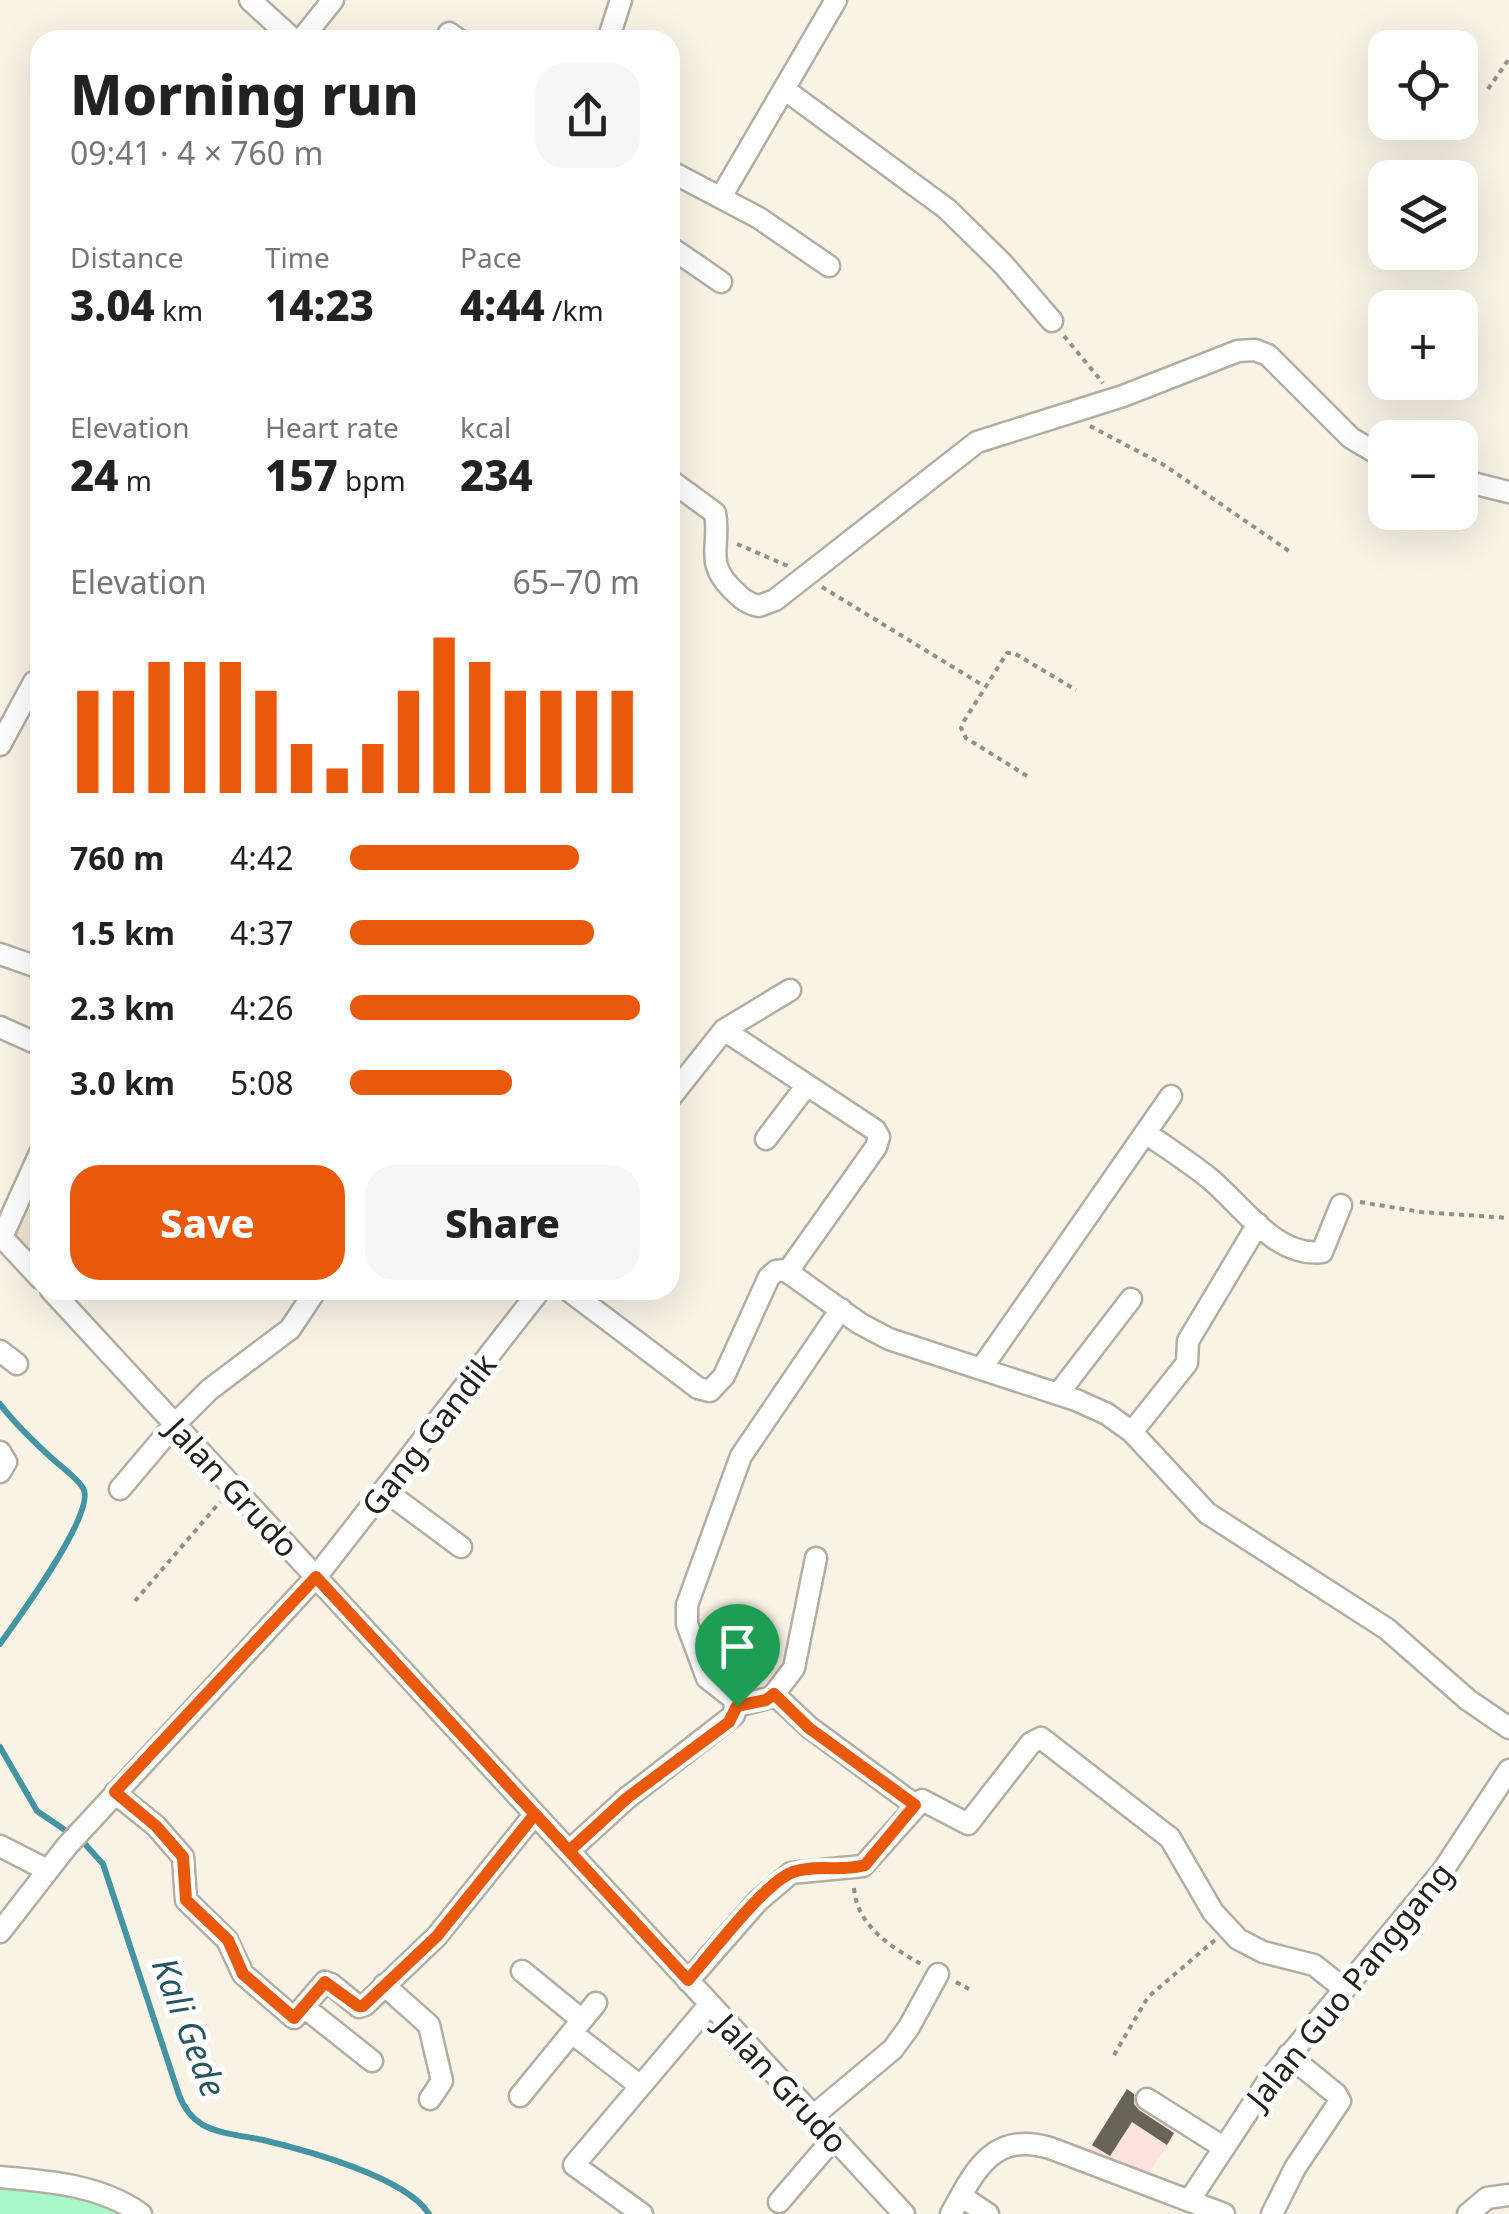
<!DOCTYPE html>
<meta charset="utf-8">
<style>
body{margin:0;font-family:"Noto Sans",sans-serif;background:#f6f6f6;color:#222;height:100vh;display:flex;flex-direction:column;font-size:38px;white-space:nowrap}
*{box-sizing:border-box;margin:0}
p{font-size:32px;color:#767676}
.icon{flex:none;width:55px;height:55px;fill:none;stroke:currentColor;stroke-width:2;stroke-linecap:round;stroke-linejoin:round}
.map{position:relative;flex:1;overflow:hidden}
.details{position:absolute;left:30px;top:30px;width:650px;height:1270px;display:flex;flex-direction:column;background:#fff;border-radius:30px;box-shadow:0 10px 40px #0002}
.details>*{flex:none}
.fabs{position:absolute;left:1368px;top:30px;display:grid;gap:20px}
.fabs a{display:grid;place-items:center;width:110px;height:110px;border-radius:20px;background:#fff;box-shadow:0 10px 40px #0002;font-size:50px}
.pin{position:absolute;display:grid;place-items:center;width:85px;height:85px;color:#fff;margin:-102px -42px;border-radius:50% 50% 50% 0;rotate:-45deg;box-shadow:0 0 10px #0007}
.pin .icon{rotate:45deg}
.round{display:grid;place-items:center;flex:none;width:105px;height:105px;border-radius:30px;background:#f6f6f6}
.overview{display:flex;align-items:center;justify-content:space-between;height:170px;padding:0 40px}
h1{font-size:55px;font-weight:800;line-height:75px}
.stats{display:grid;grid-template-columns:repeat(3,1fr);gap:15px;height:170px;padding:10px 40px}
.stats div{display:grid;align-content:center}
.stats b{font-size:42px;font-weight:800}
.stats small{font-size:28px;font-weight:400}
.stats p{font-size:28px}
.chart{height:280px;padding:20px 40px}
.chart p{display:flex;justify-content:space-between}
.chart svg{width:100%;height:180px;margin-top:10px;stroke:#ea580c;stroke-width:6}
.cta{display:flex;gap:20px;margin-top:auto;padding:20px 40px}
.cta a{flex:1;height:115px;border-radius:30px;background:#ea580c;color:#fff;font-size:40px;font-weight:800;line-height:115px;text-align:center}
.cta a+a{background:#f6f6f6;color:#222}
ul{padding:0 40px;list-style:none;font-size:32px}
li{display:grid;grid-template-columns:160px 120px 1fr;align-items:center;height:75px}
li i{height:25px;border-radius:12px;background:#ea580c}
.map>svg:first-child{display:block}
.built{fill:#efe6d2}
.education{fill:#fde2de}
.green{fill:#a9f8c9}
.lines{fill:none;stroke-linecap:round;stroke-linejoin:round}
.stream{stroke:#4594a4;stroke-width:6}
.building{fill:#686458}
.minor-casing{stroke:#b3aea2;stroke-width:25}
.path{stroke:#949087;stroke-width:4;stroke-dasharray:5 5;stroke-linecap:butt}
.minor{stroke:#fff;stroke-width:20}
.route-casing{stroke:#fff;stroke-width:20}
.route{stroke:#ea580c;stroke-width:12}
.labels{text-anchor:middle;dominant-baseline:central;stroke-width:10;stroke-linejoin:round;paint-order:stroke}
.street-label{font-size:32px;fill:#23211d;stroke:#fff}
.water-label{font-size:35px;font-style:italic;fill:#275762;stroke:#fff}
</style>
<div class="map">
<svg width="1509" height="2214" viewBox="0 0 1509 2214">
<rect width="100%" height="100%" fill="#f8f3e5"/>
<path class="built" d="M40 1167V1268L9 1235Z"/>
<path class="education" d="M1127 2089 1181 2124 1146 2178 1085 2154Z"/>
<path class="green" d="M0 2177 141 2214H0Z"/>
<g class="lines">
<path class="stream" d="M0 1404C16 1425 35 1443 55 1461 64 1469 77 1478 83 1488 98 1511 16 1621 0 1644
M0 1747 37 1811 84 1843 103 1864 179 2095C184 2108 191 2118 203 2125 220 2134 244 2136 263 2140 305 2150 406 2177 429 2214"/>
</g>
<path class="building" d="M1127 2089 1134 2094V2104L1139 2110 1174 2133 1167 2145 1132 2122 1110 2156 1092 2145Z"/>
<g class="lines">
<defs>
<path id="minor" d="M250 0 294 40
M449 33 459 40
M301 40 333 0
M608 40 621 0
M784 89 947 209 1003 264 1052 321
M670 171 759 218 829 266
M721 197 836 0
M670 247 721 282
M670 480 715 513C721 545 704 562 732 589 740 597 747 604 759 606L775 600 977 442 1123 396 1238 351 1255 350 1268 355 1351 438 1385 458
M1460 480 1509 492
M0 745 34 682
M0 954 40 968
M0 1027 40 1045
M724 1030 875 1130 879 1137 876 1147 788 1271
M670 1098 724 1030 790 990
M1146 1133C1167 1148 1189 1162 1209 1178 1241 1204 1275 1258 1322 1252L1341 1205
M766 1139 807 1085
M0 1235 40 1278
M2 1237 40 1153
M51 1290 904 2214
M568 1290 698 1388 710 1391 724 1376 769 1277 776 1271 785 1270 859 1323 889 1339 1076 1400 1107 1414 1132 1432 1207 1513 1387 1629 1468 1700 1509 1728
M0 1351 17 1364
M981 1369 1171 1096
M1058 1394 1131 1299
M1132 1432 1187 1363 1188 1341 1258 1224
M0 1452 6 1462 0 1472
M120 1489 175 1424 209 1390 290 1329 316 1290
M384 1490 461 1547
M774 1694 809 1727 915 1805
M737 1706 772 1697 794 1668 816 1558
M115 1793 156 1826 183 1857 186 1900 227 1940 243 1974 294 2018 325 1982 331 1984 359 2007 365 2005 437 1936 535 1814
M0 1846 47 1870
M569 1851 627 1798 734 1715 735 1700 707 1678 687 1624V1605L741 1456 841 1309
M0 1932 67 1846 316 1577 540 1290
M522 1971 582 2020
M688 1981 758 1901 791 1873 863 1866 922 1800 968 1824 1031 1743 1041 1738 1170 1838 1213 1912 1238 1939 1263 1952 1314 1965 1343 1988
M384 1985 429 2025 442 2081 430 2099
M304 2007 372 2061
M572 2033 639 2085
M520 2096 596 2003
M1147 2099 1223 2147
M813 2116 893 2049 909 2027 938 1974
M0 2177C48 2181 101 2185 141 2214
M961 2196 988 2214
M1189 2201 1268 2081 1442 1872 1509 1770
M779 2202 834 2138
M642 2214 574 2165 710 2004
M951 2214C975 2170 993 2131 1050 2148L1224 2214
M1272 2214 1295 2168 1340 2101 1336 2094 1288 2055
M1468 2214 1487 2198 1509 2195"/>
</defs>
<use href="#minor" class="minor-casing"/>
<path class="path" d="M1488 89 1509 59
M1064 336 1103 383
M1090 426 1164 465 1289 551
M737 544 788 566
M822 587 984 686
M1027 776 966 738 961 728 964 721 1007 653H1014L1076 690
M1360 1202 1421 1212 1509 1218
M135 1601 220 1502
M854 1888C857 1926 891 1947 921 1964
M956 1982 969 1989
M1114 2055 1148 1997 1215 1940"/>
<use href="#minor" class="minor"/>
</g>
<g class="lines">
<defs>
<path id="route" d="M737 1706 729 1722 627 1798 569 1851 535 1814 437 1936 363 2006H358L325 1982 294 2018 243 1974 228 1940 186 1900 183 1857 156 1826 115 1792 316 1577C440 1712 564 1846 688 1980 710 1955 765 1882 793 1872 816 1864 842 1872 865 1865L915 1805 809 1728 774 1694 766 1700 737 1706"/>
</defs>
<use href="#route" class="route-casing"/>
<use href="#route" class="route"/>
</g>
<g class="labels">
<g class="street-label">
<text transform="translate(428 1434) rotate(-52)">Gang Gandik</text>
<text transform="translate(233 1487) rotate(47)">Jalan Grudo</text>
<text transform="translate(1349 1985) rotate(-51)">Jalan Guo Panggang</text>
<text transform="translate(782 2083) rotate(47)">Jalan Grudo</text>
</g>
<g class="water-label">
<text transform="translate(190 2027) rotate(69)">Kali Gede</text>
</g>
</g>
</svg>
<div class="fabs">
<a><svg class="icon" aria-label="locate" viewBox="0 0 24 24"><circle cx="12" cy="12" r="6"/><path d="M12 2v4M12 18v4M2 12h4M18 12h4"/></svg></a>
<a><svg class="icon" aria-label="layers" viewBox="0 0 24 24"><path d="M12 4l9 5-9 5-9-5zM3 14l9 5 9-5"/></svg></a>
<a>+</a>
<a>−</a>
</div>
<div class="pin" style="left:737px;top:1706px;background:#1e9e55"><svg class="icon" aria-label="arrive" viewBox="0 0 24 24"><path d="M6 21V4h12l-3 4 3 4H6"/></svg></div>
<section class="details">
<div class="overview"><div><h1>Morning run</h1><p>09:41 · 4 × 760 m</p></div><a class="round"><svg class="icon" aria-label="share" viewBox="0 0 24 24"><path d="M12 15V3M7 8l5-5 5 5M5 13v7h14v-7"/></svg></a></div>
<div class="stats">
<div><p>Distance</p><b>3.04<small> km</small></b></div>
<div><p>Time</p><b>14:23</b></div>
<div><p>Pace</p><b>4:44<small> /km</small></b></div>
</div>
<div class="stats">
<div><p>Elevation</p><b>24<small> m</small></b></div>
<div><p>Heart rate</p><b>157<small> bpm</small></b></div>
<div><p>kcal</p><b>234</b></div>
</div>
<div class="chart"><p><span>Elevation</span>65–70 m</p>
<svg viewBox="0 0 160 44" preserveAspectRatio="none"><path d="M5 44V19M15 44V19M25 44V12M35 44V12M45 44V12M55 44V19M65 44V32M75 44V38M85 44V32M95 44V19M105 44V6M115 44V12M125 44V19M135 44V19M145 44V19M155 44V19"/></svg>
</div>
<ul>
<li><b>760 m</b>4:42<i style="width:79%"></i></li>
<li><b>1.5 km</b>4:37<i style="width:84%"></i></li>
<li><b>2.3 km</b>4:26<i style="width:100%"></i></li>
<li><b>3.0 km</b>5:08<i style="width:56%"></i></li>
</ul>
<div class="cta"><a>Save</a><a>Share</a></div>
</section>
</div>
